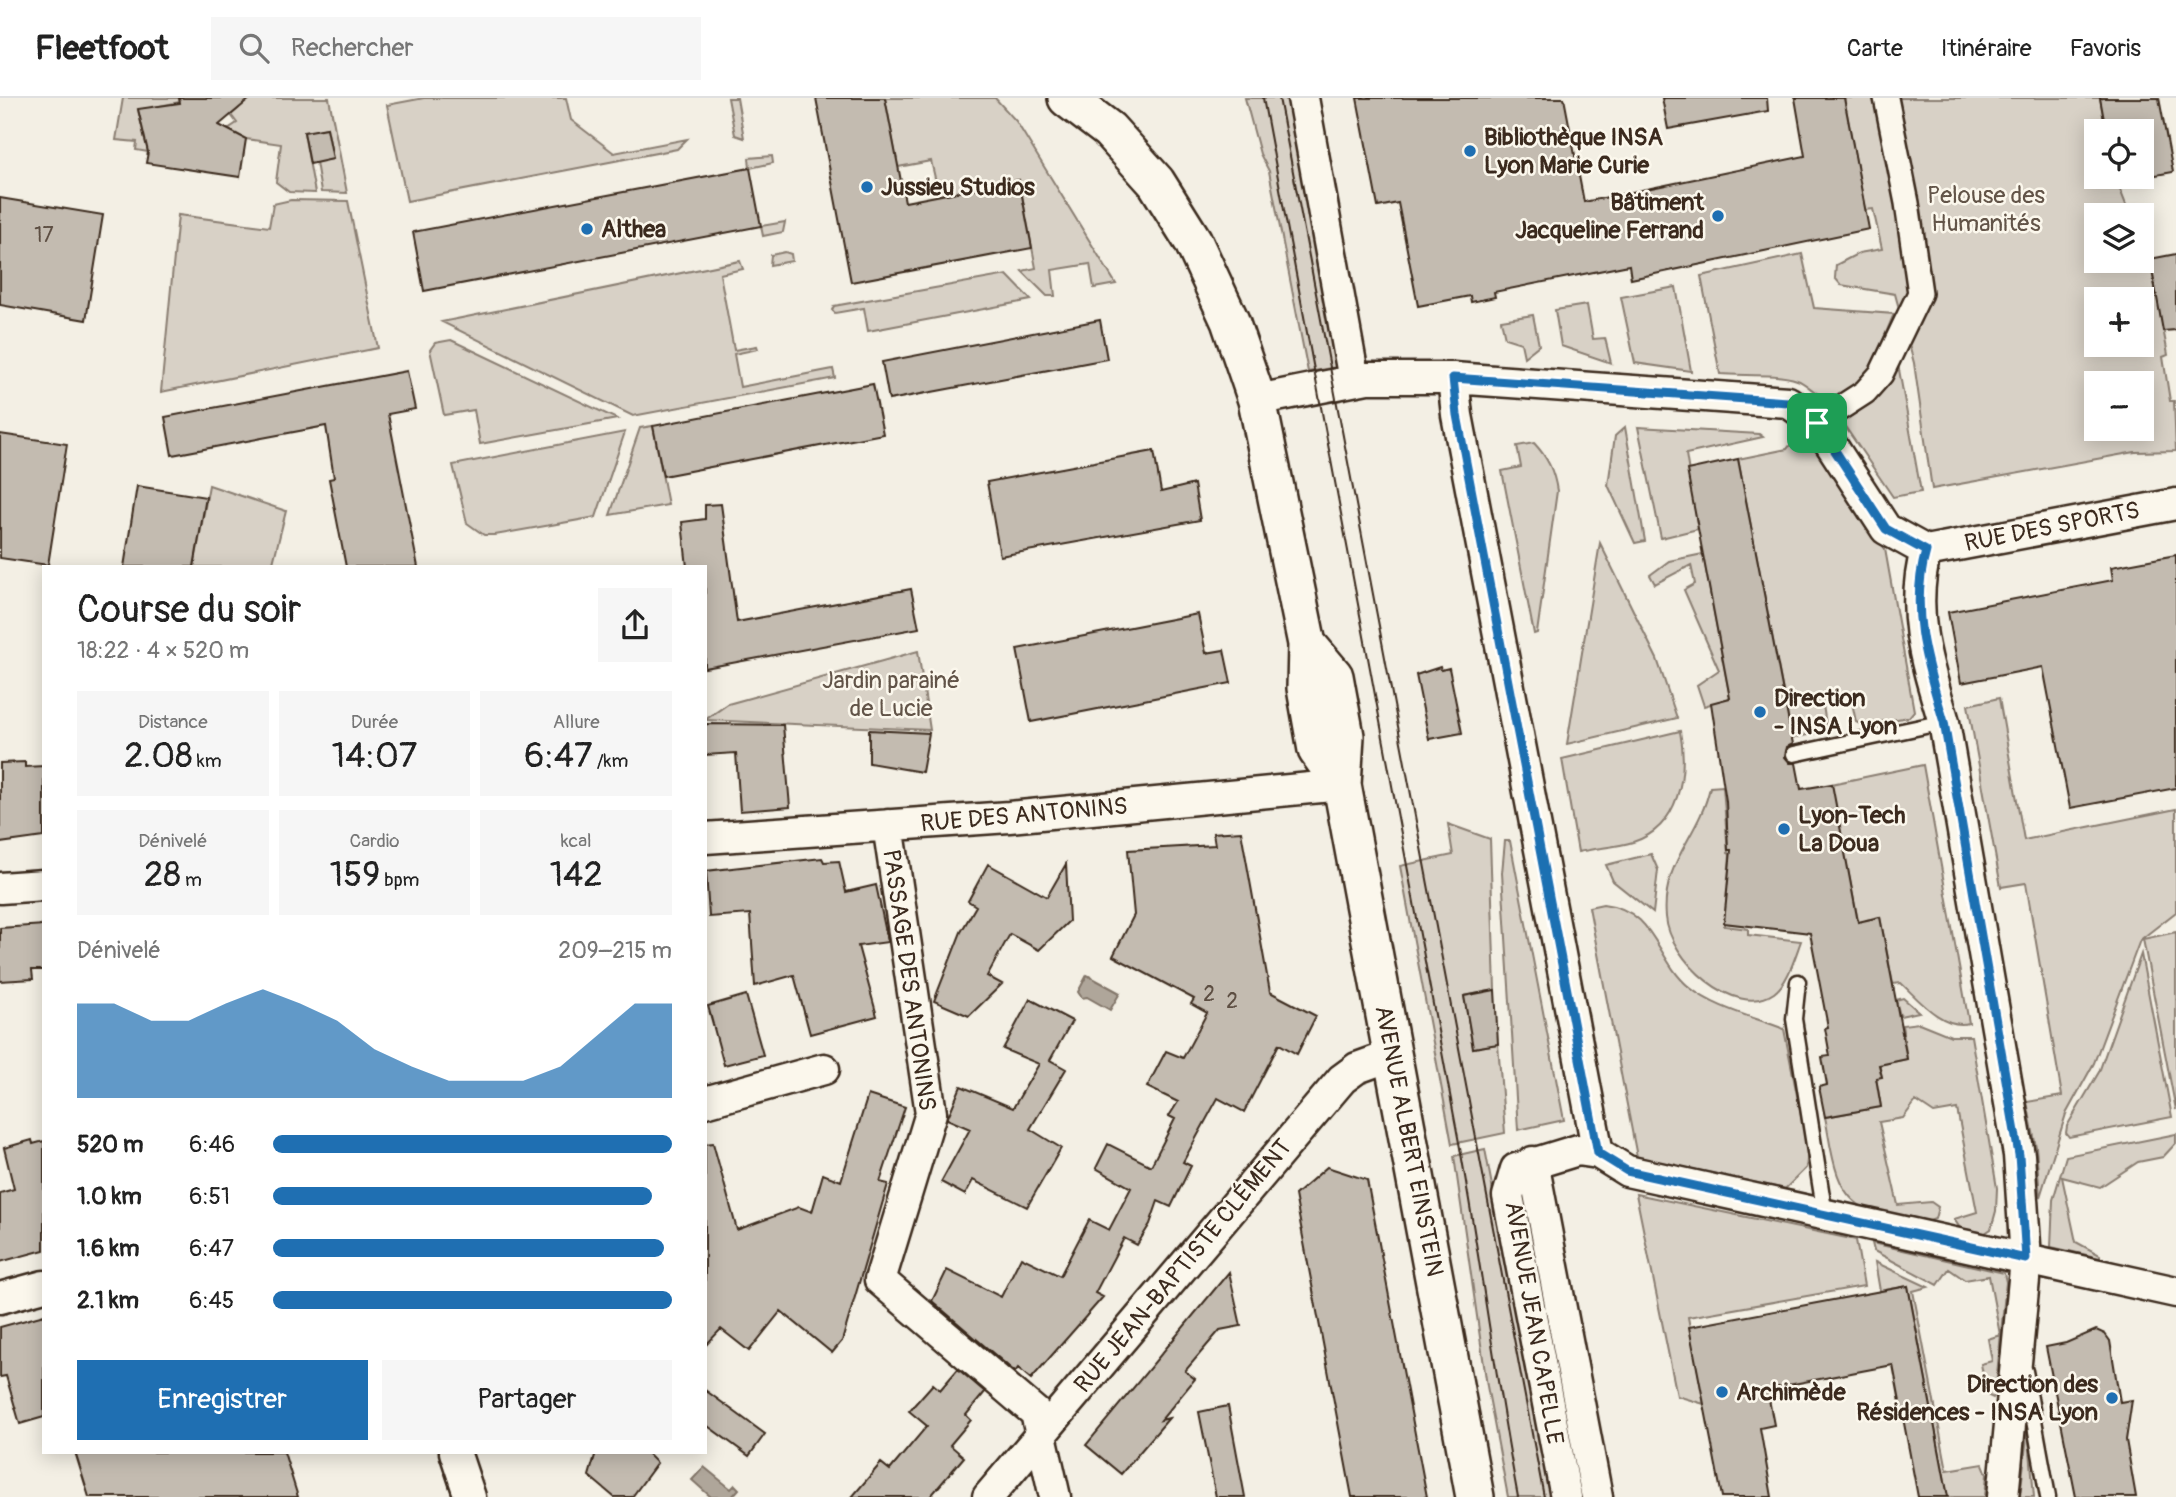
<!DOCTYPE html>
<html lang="fr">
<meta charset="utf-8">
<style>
body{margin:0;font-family:Pangolin,sans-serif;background:#f6f6f6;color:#222;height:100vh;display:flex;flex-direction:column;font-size:26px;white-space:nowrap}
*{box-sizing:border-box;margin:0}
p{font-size:23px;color:#767676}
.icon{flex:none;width:38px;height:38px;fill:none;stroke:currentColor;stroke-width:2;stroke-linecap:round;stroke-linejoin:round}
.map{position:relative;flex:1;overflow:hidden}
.drawer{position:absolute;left:42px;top:467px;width:665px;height:889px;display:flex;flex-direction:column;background:#fff;border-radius:0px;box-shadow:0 4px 18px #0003}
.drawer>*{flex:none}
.tools{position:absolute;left:2084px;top:21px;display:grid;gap:14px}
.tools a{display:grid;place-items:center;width:70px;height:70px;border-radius:0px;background:#fff;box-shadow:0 4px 18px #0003;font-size:35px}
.pin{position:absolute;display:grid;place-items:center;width:60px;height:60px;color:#fff;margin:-30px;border-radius:14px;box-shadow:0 4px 10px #0006}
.round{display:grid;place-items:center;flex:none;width:74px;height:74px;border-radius:0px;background:#f6f6f6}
.overview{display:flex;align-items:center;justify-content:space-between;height:119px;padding:0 35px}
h1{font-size:38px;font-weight:600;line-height:52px}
.stats{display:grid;grid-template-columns:repeat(3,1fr);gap:10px;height:119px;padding:7px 35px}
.stats div{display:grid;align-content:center;border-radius:0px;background:#f6f6f6;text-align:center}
.stats b{font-size:35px;font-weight:600}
.stats small{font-size:19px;font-weight:400}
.stats p{font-size:19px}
.chart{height:196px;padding:14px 35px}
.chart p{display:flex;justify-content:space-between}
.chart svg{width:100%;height:126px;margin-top:7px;fill:#1f6fb2;opacity:.7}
.button{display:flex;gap:14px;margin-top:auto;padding:14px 35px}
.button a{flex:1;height:80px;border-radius:0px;background:#1f6fb2;color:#fff;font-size:28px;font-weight:600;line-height:80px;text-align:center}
.button a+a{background:#f6f6f6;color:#222}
ul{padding:0 35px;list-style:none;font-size:23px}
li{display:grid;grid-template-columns:112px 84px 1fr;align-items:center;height:52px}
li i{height:18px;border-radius:9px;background:#1f6fb2}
header{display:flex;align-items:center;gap:42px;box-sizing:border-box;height:98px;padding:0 35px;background:#fff;border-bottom:2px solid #e0e0e0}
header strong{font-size:33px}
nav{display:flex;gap:38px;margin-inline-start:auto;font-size:24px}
.search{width:490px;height:63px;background:#f6f6f6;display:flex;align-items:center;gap:18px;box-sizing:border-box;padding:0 24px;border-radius:0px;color:#767676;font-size:26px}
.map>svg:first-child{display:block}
.green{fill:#d8d1c6;stroke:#8a7e72;stroke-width:2;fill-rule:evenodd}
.water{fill:#afa69a;stroke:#817468;stroke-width:2}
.building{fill:#c3bbb0;stroke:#3b2a1e;stroke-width:2}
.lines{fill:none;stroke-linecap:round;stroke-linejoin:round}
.service-casing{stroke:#3b2a1e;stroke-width:19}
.pedestrian-casing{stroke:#3b2a1e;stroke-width:28}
.minor-casing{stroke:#3b2a1e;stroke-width:35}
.tertiary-casing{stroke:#3b2a1e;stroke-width:42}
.service{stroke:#fbf7ec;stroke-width:14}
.pedestrian{stroke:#fbf7ec;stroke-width:23}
.minor{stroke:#fbf7ec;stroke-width:30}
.tertiary{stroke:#fbf7ec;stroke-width:37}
.tram{stroke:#3b2a1e;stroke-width:2}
.route-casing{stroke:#fff;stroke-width:14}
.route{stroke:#1f6fb2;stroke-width:9}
.poi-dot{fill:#1f6fb2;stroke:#fbf7ec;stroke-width:2.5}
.labels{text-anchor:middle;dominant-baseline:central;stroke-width:5;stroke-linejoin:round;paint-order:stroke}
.number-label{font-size:21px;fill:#5d4e42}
.poi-label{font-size:24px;font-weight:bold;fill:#3b2a1e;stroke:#fbf7ec;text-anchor:start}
.park-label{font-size:24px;fill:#625448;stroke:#fbf7ec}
.street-label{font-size:24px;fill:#3b2a1e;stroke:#fbf7ec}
</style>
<header>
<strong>Fleetfoot</strong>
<div class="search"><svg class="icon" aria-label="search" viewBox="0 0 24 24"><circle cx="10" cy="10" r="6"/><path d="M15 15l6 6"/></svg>Rechercher</div>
<nav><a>Carte</a><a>Itinéraire</a><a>Favoris</a></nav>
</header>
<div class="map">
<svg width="2176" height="1399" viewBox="0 0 2176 1399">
<rect width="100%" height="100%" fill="#f3efe4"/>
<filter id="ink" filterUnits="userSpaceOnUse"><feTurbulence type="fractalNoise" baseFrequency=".0143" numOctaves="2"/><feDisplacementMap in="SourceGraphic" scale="14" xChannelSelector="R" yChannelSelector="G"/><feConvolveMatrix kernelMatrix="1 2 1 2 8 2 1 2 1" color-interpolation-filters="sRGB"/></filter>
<g filter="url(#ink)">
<path class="green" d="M123 0H179L180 4 138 12 148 54 136 52 137 44 116 42Z
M238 0H329L347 95 321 94 316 64 333 61 327 30 304 35 315 95 289 94 276 84 281 46 246 41 228 31 237 25 231 17 239 10Z
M424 0H566L571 22 614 55 687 41 677 51 407 103 387 7Z
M728 0H737L744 40 735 37Z
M885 0H995L1016 23 1116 186 1094 190 1090 166 1052 172 1055 198H1047L1022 173 1036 170 1019 82 939 97 931 63 898 69Z
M1245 0H1293L1337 269 1308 274 1269 73 1260 56Z
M1844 0H2100L2106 33H2096V79H2115L2130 117H2096V163H2142V144L2150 161 2168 257 2163 259 2170 303H2174L2176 353 2135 354 1932 391 1914 265 1895 196 1841 187 1835 180 1836 167 1859 155 1882 151 1873 111 1865 112ZM2096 201H2142V247H2096ZM2096 285H2142V331H2096Z
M772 58 773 65 750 70 749 60Z
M291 102 348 103 378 250 161 294 178 117 269 129 273 106Z
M785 124 783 134 763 138 761 128Z
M785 154 791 156 792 163 770 167 771 157Z
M1802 156 1814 210 1894 216C1881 244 1865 305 1825 299 1815 297 1807 285 1797 282 1778 275 1742 278 1720 276L1701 178Z
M740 163 743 171 720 176 734 252 757 248 758 251 734 256 740 289 833 271 835 280 633 318 442 224Z
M1007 177 1031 202 868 233 864 210 835 215 832 212 834 208Z
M1676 189 1691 273 1635 265 1621 199Z
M1587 207 1593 241 1605 240 1611 265 1561 248 1555 212Z
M1533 217 1539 247 1524 259 1521 245 1505 240 1501 222Z
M451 242 617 321 480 346 474 312 444 317 430 252 435 245Z
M1898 266 1921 394 1893 399 1842 324 1872 304Z
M653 328 668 407 610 417 640 330Z
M1625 329 1645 443 1635 445 1608 387 1615 338Z
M1638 329 1759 336 1763 339 1686 356 1698 431 1661 440Z
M625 334 596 419 495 437H484L467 425 453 367Z
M1797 338 1811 340 1885 451 1914 613 1909 619 1862 627 1856 624 1850 595 1822 600 1826 627 1822 634 1792 640 1738 361 1787 351Z
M1534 345C1548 360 1554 373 1557 393L1537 535 1534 536 1502 373 1521 369 1517 348Z
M209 387 286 413 272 469H194Z
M1600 445 1657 561 1677 620 1567 646Z
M1703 456 1730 600 1704 608 1697 587 1719 572 1684 492 1695 486 1691 467 1655 486 1650 477 1669 463Z
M918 553 930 632 705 622 728 606Z
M1999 600 2024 742 2176 711V814L2140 842 2094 965 2066 1016 2040 1099 2036 1049 2027 1004 2062 998 2026 785 2001 789 1968 607Z
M1680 633C1688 675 1680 729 1633 744 1616 749 1596 750 1578 754L1562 661Z
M1923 667 1969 925C1943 932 1918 901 1901 885L1893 886 1880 819 1866 822 1859 828 1831 686Z
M1723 688 1728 755 1730 756 1724 828 1748 831V837L1801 843C1795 859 1788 885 1774 895 1735 922 1669 861 1666 819 1661 764 1700 738 1710 689Z
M1448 726 1490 741 1495 892 1464 898 1473 950 1498 946 1505 1035 1452 1046 1400 768 1453 757Z
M1505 743H1510L1564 1022 1518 1032 1502 775Z
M1651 756 1658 772 1653 815 1613 783 1606 767Z
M1603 806C1656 812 1655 860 1689 889 1714 910 1754 919 1784 931L1808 1053 1806 1070 1785 1091 1637 1059 1589 809Z
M2176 834V1012L2143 841Z
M2141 856 2172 1019 2069 1039 2066 1035 2067 1028 2099 974Z
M1903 900 1919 914 1900 918 1896 902Z
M1919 925 1951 938H1971L1997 1090 1996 1113 1991 1131 1985 1135 1960 1130 1954 1121 1977 1114 1957 1011 1934 1015 1916 1003 1903 1020 1879 1024 1898 1107 1931 1104 1938 1109 1935 1121 1929 1123C1909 1119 1879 1118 1861 1108 1833 1092 1831 1047 1825 1019L1881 1009 1876 980 1882 979 1879 967 1907 961 1902 927Z
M2176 1036V1045L2163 1059 2138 1064 2100 1089 2062 1079 2076 1144 2100 1157V1160L2051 1149 2053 1102 2066 1058Z
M1485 1051 1551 1399H1508L1487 1288 1454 1058Z
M1636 1096 1856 1142 1864 1188 1688 1219 1704 1306 1677 1298Z
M1872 1145 2004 1175 2006 1184 1995 1297 1993 1300 1987 1297 1981 1266 1992 1263 1988 1241 2000 1237 1989 1178 1965 1182 1949 1171 1938 1187 1874 1153Z
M1875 1164 1928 1189 1913 1193 1947 1372 1983 1366 1987 1376 1985 1399H1948L1908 1188 1880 1193Z
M2028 1329 2034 1399H2020Z"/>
<path class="water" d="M1087 877 1120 895 1110 912 1087 899 1082 900 1078 894Z
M704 1369 731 1391 735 1387 739 1391 732 1399H711L692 1382Z"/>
<path class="building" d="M179 0H251L219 27 246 41 240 79 146 65 148 54 138 11 180 5Z
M816 0H885L905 104 1019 82 1032 150 851 184Z
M1357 0H1564L1584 104 1805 58 1795 0H1844L1869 131 1631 181 1629 167 1494 194 1495 199 1471 204 1470 198 1418 208 1398 105 1378 109Z
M1662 0H1767L1768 13 1668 31Z
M2100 0H2159L2173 74 2116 84 2115 79H2142V33H2106Z
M327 30 333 61 310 66 304 34Z
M750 70 761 128 424 193 413 134Z
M0 100 103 117 86 222 0 207Z
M2176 156V232L2163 233 2150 161Z
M1100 222 1107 261 889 302 882 264Z
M407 273 415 311 388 316 418 469H346L329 381 334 380 326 328 172 357 165 319Z
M873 286 883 336 663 378 653 328Z
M0 336 67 346 48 467 0 460Z
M1154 353 1161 394 1194 386 1200 422 1000 458 987 384Z
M1738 361 1793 646 1787 649 1785 659 1790 665H1796L1801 691 1832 686 1858 824 1880 819 1907 961 1879 967 1882 979 1876 980 1881 1009 1825 1019 1819 989 1827 987 1822 959 1830 958 1825 930 1828 929 1810 835 1724 825 1731 752H1728L1726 703 1711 605 1730 600 1687 372Z
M137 388 206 399 194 469H124Z
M721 406 737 524 911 491 919 530 705 570V469H687L682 424 705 421V407Z
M2176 457V690L2070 710 2043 569 1961 585 1948 514 2113 482 2111 469Z
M1198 516 1206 555 1224 552 1231 585 1031 624 1017 551Z
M1440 569 1441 572 1449 570 1462 635 1429 641 1416 577Z
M705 626 783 627 790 709 740 713 736 655 705 657Z
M869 632 929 635 922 674 869 665Z
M25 664V669L44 668V739L0 745V665Z
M1241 733 1270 894 1316 918 1297 956 1279 946 1244 1014 1218 1000 1183 1064 1191 1068 1171 1109 1158 1103 1150 1126 1137 1147 1124 1140 1095 1195 1103 1199 1031 1281 1018 1270 1015 1274 932 1203 947 1172 1001 1199 1021 1159 1060 1178 1089 1122 1109 1132 1131 1090 1096 1070 1108 1046 1151 1068 1175 1021 1169 1018 1178 1004 1147 989 1166 953 1183 960 1207 915 1191 906 1194 901 1113 858 1134 817 1128 752 1215 747 1213 735Z
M822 760 824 764 839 763 846 794 876 787 888 844 858 848 877 918 810 936 794 877 755 888 750 816 709 819 706 773Z
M988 766 1047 799 1066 766 1069 823 1039 852 1010 836 987 878 1002 886 969 918 934 903 961 834 976 808 968 803Z
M44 827V872H32L33 881 0 883V830Z
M1495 892 1498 946 1473 950 1464 898Z
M746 897 763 957 724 967 708 908Z
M1030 901 1072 923 1050 962 1066 971 1030 1031 1061 1050 1027 1109 973 1082 965 1097 941 1084 970 1031 947 1021 961 988 1013 1010 1039 966 1003 951Z
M868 997 905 1009 880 1084 888 1086 842 1243 832 1255 781 1213 749 1253 721 1231 705 1248V1046L713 1045 737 1132 799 1109 812 1114 823 1076 841 1083Z
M32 1042 33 1046 44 1043V1152L0 1164V1095L14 1091 4 1050Z
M1327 1069 1367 1082 1427 1399H1352L1295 1097Z
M1229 1174 1241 1228 1220 1232 1185 1273 1195 1281 1161 1322 1169 1320 1121 1376 1086 1347Z
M1908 1188 1948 1399H1918L1893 1267 1767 1291 1774 1327 1760 1330 1772 1399H1722L1689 1229Z
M44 1217V1319L20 1326 6 1278 0 1279V1229Z
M2096 1232 2105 1236 2110 1243 2120 1304 2132 1302 2126 1342 2136 1399H2076L2046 1249 2066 1245Z
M958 1271 985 1294 966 1317 971 1322 950 1347 964 1359 930 1399H852L881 1365 890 1372 927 1328 909 1313 933 1286 940 1292Z
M705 1292 765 1336 749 1358 705 1326Z
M1228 1308 1245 1399H1216L1199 1314Z
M75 1354H284L298 1399H89Z
M596 1354H646L657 1365 632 1399H614L589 1378Z"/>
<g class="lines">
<defs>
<path id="service" d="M1794 656 1944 624
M1798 884 1794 921 1825 1117
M2025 1273 2048 1399"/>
<path id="pedestrian" d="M1817 325 1865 294 1881 276 1920 195 1907 105 1886 0"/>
<path id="minor" d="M1303 0 1354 282
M1453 280 1788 304 1817 325 1886 431 1926 453 2176 406
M1257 302 1367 280H1453L1457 317 1598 1055 1578 1052 1516 1071 1508 1098 1566 1399
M1926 453C1909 513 1927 567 1944 624L2019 1057 2026 1161 2003 1399
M888 727 931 1015 880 1182 1036 1315 1055 1399
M705 740 1009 719 1342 687
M0 790 44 787
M705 1004 824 971
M1598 1055 1627 1073 2176 1194
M1533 1064 1597 1399
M0 1200 44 1188
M455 1354 470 1399
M988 1399 1342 981 1357 970 1393 957"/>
<path id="tertiary" d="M1067 0 1109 32 1156 84 1193 143 1230 223 1257 302 1307 546 1306 590 1317 652 1342 687
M1307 546 1334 578 1345 638 1342 687 1475 1399"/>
</defs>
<use href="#service" class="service-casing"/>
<use href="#pedestrian" class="pedestrian-casing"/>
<use href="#minor" class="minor-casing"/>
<use href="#tertiary" class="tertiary-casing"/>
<use href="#service" class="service"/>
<use href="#pedestrian" class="pedestrian"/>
<use href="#minor" class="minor"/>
<use href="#tertiary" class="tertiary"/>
<path class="tram" d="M1263 0 1460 1050C1481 1166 1496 1283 1518 1399
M1279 0 1544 1399"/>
</g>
</g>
<g class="lines" filter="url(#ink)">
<defs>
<path id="route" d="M1453 280 1788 304 1817 325 1886 431 1926 453C1909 513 1927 567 1944 624L2019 1057 2026 1161 1627 1073 1598 1055 1457 317Z"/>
</defs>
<use href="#route" class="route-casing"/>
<use href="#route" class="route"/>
</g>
<g class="poi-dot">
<circle cx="1470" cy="53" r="7"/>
<circle cx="867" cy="89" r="7"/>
<circle cx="1718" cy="118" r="7"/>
<circle cx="587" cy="131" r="7"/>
<circle cx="1760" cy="614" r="7"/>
<circle cx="1784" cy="731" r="7"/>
<circle cx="1722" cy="1294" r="7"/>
<circle cx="2112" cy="1300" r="7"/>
</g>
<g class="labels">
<g class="number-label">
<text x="44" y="137">17</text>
<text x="1209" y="896">2</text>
<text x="1232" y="903">2</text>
</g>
<g class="poi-label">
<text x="1484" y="39">Bibliothèque INSA<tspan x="1484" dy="28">Lyon Marie Curie</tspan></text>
<text x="881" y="89">Jussieu Studios</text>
<text x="1704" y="104" text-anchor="end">Bâtiment<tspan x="1704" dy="28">Jacqueline Ferrand</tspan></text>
<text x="601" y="131">Althea</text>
<text x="1774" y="600">Direction<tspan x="1774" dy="28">- INSA Lyon</tspan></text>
<text x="1798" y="717">Lyon-Tech<tspan x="1798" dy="28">La Doua</tspan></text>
<text x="2098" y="1286" text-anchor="end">Direction des<tspan x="2098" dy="28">Résidences - INSA Lyon</tspan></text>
<text x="1736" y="1294">Archimède</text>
</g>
<g class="park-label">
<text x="1986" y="97">Pelouse des<tspan x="1986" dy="28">Humanités</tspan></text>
<text x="891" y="582">Jardin parainé<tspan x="891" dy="28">de Lucie</tspan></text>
</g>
<g class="street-label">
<text transform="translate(2052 429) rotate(-11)">RUE DES SPORTS</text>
<text transform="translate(1024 717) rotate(-5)">RUE DES ANTONINS</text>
<text transform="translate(909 882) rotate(82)">PASSAGE DES ANTONINS</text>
<text transform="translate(1409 1043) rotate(79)">AVENUE ALBERT EINSTEIN</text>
<text transform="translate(1183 1168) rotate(-50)">RUE JEAN-BAPTISTE CLÉMENT</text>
<text transform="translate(1534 1225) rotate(80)">AVENUE JEAN CAPELLE</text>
</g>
</g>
</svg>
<div class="tools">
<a><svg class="icon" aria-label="locate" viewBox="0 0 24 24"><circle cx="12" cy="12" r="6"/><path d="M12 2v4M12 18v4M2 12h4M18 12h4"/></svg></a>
<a><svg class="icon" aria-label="layers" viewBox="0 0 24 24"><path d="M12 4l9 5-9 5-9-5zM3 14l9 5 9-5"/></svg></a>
<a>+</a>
<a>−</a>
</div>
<div class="pin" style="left:1817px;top:325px;background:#1e9e55"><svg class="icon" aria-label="arrive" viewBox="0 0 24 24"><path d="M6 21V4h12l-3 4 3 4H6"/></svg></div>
<section class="drawer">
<div class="overview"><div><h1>Course du soir</h1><p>18:22 · 4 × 520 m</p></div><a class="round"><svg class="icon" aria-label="share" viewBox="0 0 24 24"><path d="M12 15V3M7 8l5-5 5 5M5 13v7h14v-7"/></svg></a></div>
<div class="stats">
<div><p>Distance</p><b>2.08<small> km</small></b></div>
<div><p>Durée</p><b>14:07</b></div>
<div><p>Allure</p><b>6:47<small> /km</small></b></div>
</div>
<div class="stats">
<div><p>Dénivelé</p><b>28<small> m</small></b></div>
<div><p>Cardio</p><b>159<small> bpm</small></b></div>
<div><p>kcal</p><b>142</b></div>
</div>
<div class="chart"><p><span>Dénivelé</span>209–215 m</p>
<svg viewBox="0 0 160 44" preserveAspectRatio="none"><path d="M0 44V11L10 11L20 17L30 17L40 11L50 6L60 11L70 17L80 27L90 33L100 38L110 38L120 38L130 33L140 22L150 11L160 11V44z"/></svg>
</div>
<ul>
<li><b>520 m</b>6:46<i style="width:100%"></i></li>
<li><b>1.0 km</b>6:51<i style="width:95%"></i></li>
<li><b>1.6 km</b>6:47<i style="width:98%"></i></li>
<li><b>2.1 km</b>6:45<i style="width:100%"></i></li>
</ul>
<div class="button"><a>Enregistrer</a><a>Partager</a></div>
</section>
</div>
